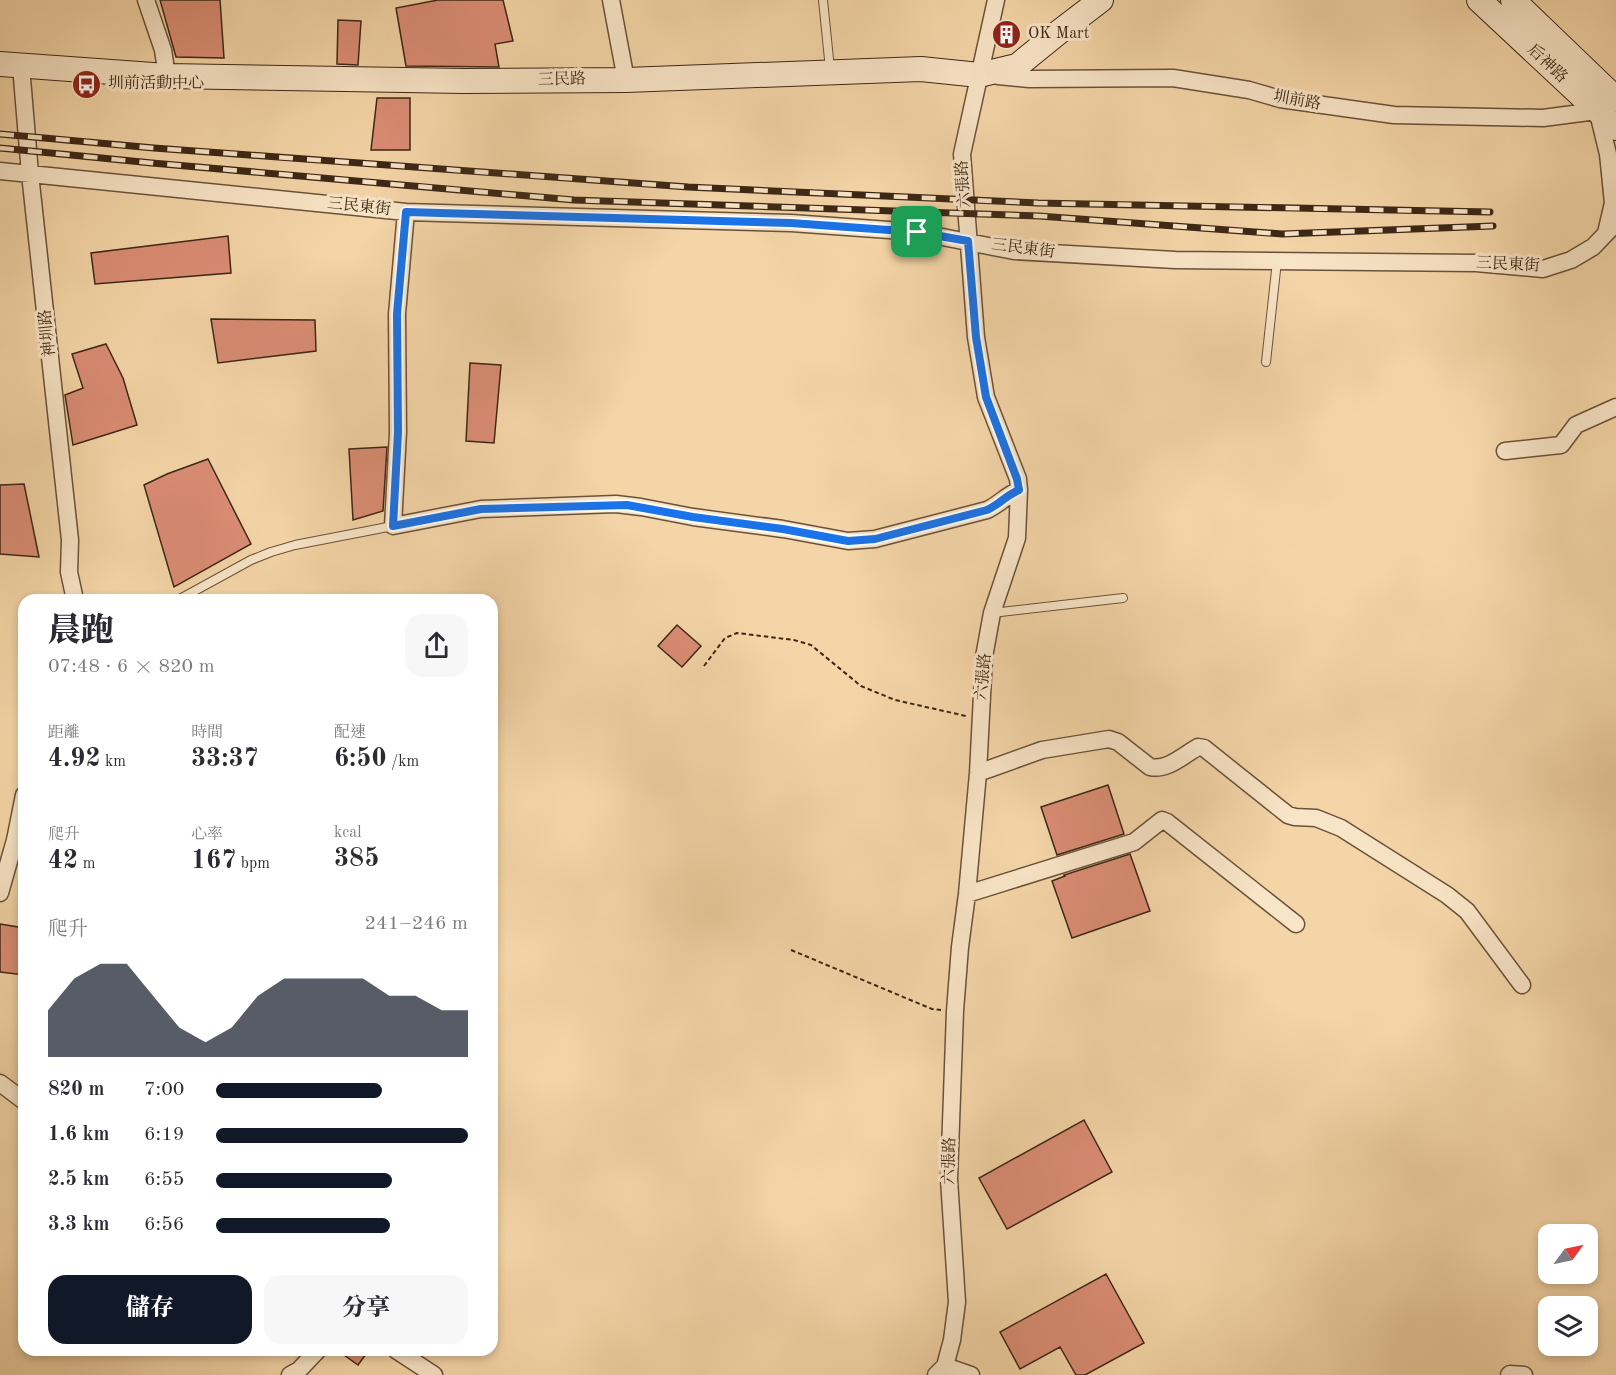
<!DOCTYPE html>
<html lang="zh-TW">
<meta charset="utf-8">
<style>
body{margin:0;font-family:"Old Standard TT","Noto Serif TC",serif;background:#f7f7f7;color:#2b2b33;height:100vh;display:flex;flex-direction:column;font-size:22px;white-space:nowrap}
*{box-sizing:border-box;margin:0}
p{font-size:20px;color:#7c7c81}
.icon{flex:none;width:33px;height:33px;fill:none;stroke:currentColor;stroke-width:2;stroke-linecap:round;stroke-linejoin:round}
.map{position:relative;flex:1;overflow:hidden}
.panel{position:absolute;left:18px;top:594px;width:480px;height:762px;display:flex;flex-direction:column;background:#fff;border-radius:18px;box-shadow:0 3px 9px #0003}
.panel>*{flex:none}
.needle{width:39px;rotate:57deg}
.buttons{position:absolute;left:1538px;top:1224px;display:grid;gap:12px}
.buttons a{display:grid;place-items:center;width:60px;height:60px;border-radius:12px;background:#fff;box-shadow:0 3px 9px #0003;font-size:30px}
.pin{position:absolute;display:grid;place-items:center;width:51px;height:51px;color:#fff;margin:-26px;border-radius:12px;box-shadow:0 3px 9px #0006}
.round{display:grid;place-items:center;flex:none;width:63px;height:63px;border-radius:18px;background:#f7f7f7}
.overview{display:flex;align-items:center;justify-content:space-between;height:102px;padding:0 30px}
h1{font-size:33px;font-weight:800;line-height:45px}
.figures{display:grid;grid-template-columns:repeat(3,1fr);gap:9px;height:102px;padding:6px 30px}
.figures div{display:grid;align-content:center}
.figures b{font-size:26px;font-weight:800}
.figures small{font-size:16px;font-weight:400}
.figures p{font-size:16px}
.chart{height:168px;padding:12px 30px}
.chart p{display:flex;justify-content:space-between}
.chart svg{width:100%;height:108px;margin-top:6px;fill:#111827;opacity:.7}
.primary-button{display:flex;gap:12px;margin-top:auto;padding:12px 30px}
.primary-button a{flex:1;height:69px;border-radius:18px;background:#111827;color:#fff;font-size:24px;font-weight:800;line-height:69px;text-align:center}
.primary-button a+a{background:#f7f7f7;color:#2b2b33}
ul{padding:0 30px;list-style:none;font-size:20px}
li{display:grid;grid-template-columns:96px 72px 1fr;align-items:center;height:45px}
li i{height:15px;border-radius:8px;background:#111827}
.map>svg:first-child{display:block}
.building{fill:#db8d75;stroke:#3c2715;stroke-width:1.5}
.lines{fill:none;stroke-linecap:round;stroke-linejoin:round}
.lane-casing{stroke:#6a523a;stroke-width:10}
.street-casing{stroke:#6a523a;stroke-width:19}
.secondary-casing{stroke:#3c2715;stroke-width:26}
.path{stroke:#3c2715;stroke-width:2;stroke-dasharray:4.5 3;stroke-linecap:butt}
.lane{stroke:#f8e4c6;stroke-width:8}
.street{stroke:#f8e4c6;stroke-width:16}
.secondary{stroke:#f8e4c6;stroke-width:24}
.rail-casing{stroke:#3c2715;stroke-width:7}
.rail{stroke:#f8e4c6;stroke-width:4.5;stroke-dasharray:14;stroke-linecap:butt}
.route-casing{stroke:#fff;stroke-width:12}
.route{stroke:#1a73e8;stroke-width:8}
.labels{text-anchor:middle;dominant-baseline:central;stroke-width:6;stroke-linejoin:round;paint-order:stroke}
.poi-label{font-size:16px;fill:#3c2715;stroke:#f8e4c6;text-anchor:start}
.street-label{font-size:16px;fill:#3c2715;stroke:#f8e4c6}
</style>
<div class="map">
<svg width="1616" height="1375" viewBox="0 0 1616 1375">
<rect width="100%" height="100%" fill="#f4d5a7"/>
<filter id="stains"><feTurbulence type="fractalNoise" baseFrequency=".00333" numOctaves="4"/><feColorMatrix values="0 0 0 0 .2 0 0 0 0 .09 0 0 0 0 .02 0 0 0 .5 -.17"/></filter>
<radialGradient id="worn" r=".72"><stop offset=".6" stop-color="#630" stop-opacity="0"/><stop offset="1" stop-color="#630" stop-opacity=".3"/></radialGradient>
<path class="building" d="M160 0H220L224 58 176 57Z
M438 0H503L513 41 495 44 499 67 406 66 396 8Z
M338 20 361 21 358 65 337 64Z
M377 98H410V150H371Z
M228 236 231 273 95 284 91 253Z
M211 319 315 320 316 351 218 363Z
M106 344 123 378 137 425 73 445 65 395 83 388 72 354Z
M470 363 501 365 494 443 466 441Z
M387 447 383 511 353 520 349 449Z
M208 459 251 544 174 587 144 485 167 474Z
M24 484 39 557 0 554V485Z
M677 625 701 646 682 667 658 646Z
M1108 785 1124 834 1057 855 1041 807Z
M1130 854 1150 911 1072 938 1052 881 1065 876 1064 875Z
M0 924 24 928V975L0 972Z
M1084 1120 1112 1172 1007 1229 979 1178Z
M1106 1274 1144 1343 1085 1375H1076L1060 1347 1020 1369 1000 1332Z
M337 1350H369L358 1365Z"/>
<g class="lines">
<defs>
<path id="lane" d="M823 0 830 69
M1266 362 1277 261
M178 600 251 560 271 552 295 545 393 526
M992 613 1123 598"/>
<path id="street" d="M146 0 163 50 167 76
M611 0 626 80
M21 66 30 174 70 540 69 572 75 600
M998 76 1029 79 1173 78 1249 90 1280 99 1394 115 1543 118 1604 110
M1598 113 1608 154 1613 203 1606 233
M0 171 406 212 791 223 917 232 1014 251 1175 260 1476 263 1543 269 1571 260 1593 247 1616 223
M406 212 397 314 398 432 393 526 481 509 616 504 641 507 693 517 783 529 848 541 875 539 987 510C1000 504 1005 496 1019 490
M1505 451 1561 445 1576 425 1616 407
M978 773 1042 750 1109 739 1118 742 1150 767C1167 771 1184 755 1198 747L1204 748 1288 815 1295 817 1316 818 1341 828 1447 895 1467 911 1522 985
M0 893 15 840 24 795
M967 894 1134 842 1162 820 1167 822 1296 924
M0 1083 24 1101
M396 1350 434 1375
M945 1366 971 1375
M290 1375 299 1370 318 1350
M936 1375 945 1366 952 1340 957 1302 949 1179 955 1011 960 947 967 894 978 773 984 657 992 613 1017 538 1019 490 1018 479 986 397 976 337 962 154 996 0
M1509 1375 1510 1374 1524 1375"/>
<path id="secondary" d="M1479 0 1616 128
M1513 0 1616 99
M0 64 167 76 464 81 626 80 921 69 979 75 1017 66 1059 32 1101 0"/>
</defs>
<use href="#lane" class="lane-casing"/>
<use href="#street" class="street-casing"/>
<use href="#secondary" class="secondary-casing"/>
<path class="path" d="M704 666 725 638 737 633 794 640 811 645 861 686 895 700 966 716
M791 950 932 1009 941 1010"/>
<use href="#lane" class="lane"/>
<use href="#street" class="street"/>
<use href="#secondary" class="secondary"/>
<defs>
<path id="rail" d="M0 134 154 148 688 187 1038 203 1490 212
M0 148 152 163 574 200 1039 216 1282 234 1493 226"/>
</defs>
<use href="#rail" class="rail-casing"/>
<use href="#rail" class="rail"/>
</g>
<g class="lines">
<defs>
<path id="route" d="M406 212 791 223 917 232 968 241 976 337 986 397 1017 479 1019 490C1005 496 1000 504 987 510L875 539 848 541 783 529 693 517 627 505 481 509 393 526 398 432 397 314Z"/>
</defs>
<use href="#route" class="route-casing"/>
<use href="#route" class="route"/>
</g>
<defs>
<symbol id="building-disc" viewBox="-11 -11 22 22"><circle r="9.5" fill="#8f2418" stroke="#f8e4c6"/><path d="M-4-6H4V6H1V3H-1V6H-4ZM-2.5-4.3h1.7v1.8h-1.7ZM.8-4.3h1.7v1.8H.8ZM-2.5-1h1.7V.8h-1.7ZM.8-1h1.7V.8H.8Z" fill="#fff"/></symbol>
<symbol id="bus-disc" viewBox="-11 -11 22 22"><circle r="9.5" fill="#8f2418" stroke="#f8e4c6"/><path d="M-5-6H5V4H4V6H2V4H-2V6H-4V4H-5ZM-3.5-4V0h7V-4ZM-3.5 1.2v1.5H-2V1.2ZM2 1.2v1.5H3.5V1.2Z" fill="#fff"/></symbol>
</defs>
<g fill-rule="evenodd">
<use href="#building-disc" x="990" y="18" width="33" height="33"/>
<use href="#bus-disc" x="70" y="68" width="33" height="33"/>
</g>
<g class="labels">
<g class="poi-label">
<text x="1028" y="34">OK Mart</text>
<text x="108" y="84">圳前活動中心</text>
</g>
<g class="street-label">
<text transform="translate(1547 64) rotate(43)">后神路</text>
<text transform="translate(562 80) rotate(-1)">三民路</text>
<text transform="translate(1297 101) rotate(10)">圳前路</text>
<text transform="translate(964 184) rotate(-94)">六張路</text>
<text transform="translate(359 207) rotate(6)">三民東街</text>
<text transform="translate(1023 249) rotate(7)">三民東街</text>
<text transform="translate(1508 265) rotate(3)">三民東街</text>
<text transform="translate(48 333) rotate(-96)">神圳路</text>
<text transform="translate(984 677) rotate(-85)">六張路</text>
<text transform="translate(950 1161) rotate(-89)">六張路</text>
</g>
</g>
<rect width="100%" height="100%" filter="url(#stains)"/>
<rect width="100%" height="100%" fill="url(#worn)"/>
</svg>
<div class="buttons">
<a><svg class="needle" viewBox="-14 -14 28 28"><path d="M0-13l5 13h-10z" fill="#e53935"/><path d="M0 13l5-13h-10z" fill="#7c7c81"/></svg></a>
<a><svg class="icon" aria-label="layers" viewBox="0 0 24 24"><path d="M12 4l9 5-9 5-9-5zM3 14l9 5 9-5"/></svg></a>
</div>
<div class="pin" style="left:917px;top:232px;background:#1e9e55"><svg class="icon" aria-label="arrive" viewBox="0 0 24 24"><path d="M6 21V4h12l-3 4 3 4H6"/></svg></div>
<section class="panel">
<div class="overview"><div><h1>晨跑</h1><p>07:48 · 6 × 820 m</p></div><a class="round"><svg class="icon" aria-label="share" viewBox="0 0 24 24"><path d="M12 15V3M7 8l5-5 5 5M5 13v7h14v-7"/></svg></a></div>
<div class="figures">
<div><p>距離</p><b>4.92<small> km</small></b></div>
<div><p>時間</p><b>33:37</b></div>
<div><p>配速</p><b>6:50<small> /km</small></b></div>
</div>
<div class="figures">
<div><p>爬升</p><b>42<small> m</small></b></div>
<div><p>心率</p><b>167<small> bpm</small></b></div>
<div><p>kcal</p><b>385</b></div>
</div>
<div class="chart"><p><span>爬升</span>241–246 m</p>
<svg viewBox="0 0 160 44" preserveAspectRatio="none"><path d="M0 44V25L10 12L20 6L30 6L40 19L50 32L60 38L70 32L80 19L90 12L100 12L110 12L120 12L130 19L140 19L150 25L160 25V44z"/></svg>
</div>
<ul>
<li><b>820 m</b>7:00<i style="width:66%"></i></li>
<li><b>1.6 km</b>6:19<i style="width:100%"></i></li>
<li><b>2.5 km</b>6:55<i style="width:70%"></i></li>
<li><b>3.3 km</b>6:56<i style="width:69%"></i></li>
</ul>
<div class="primary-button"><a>儲存</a><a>分享</a></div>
</section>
</div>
